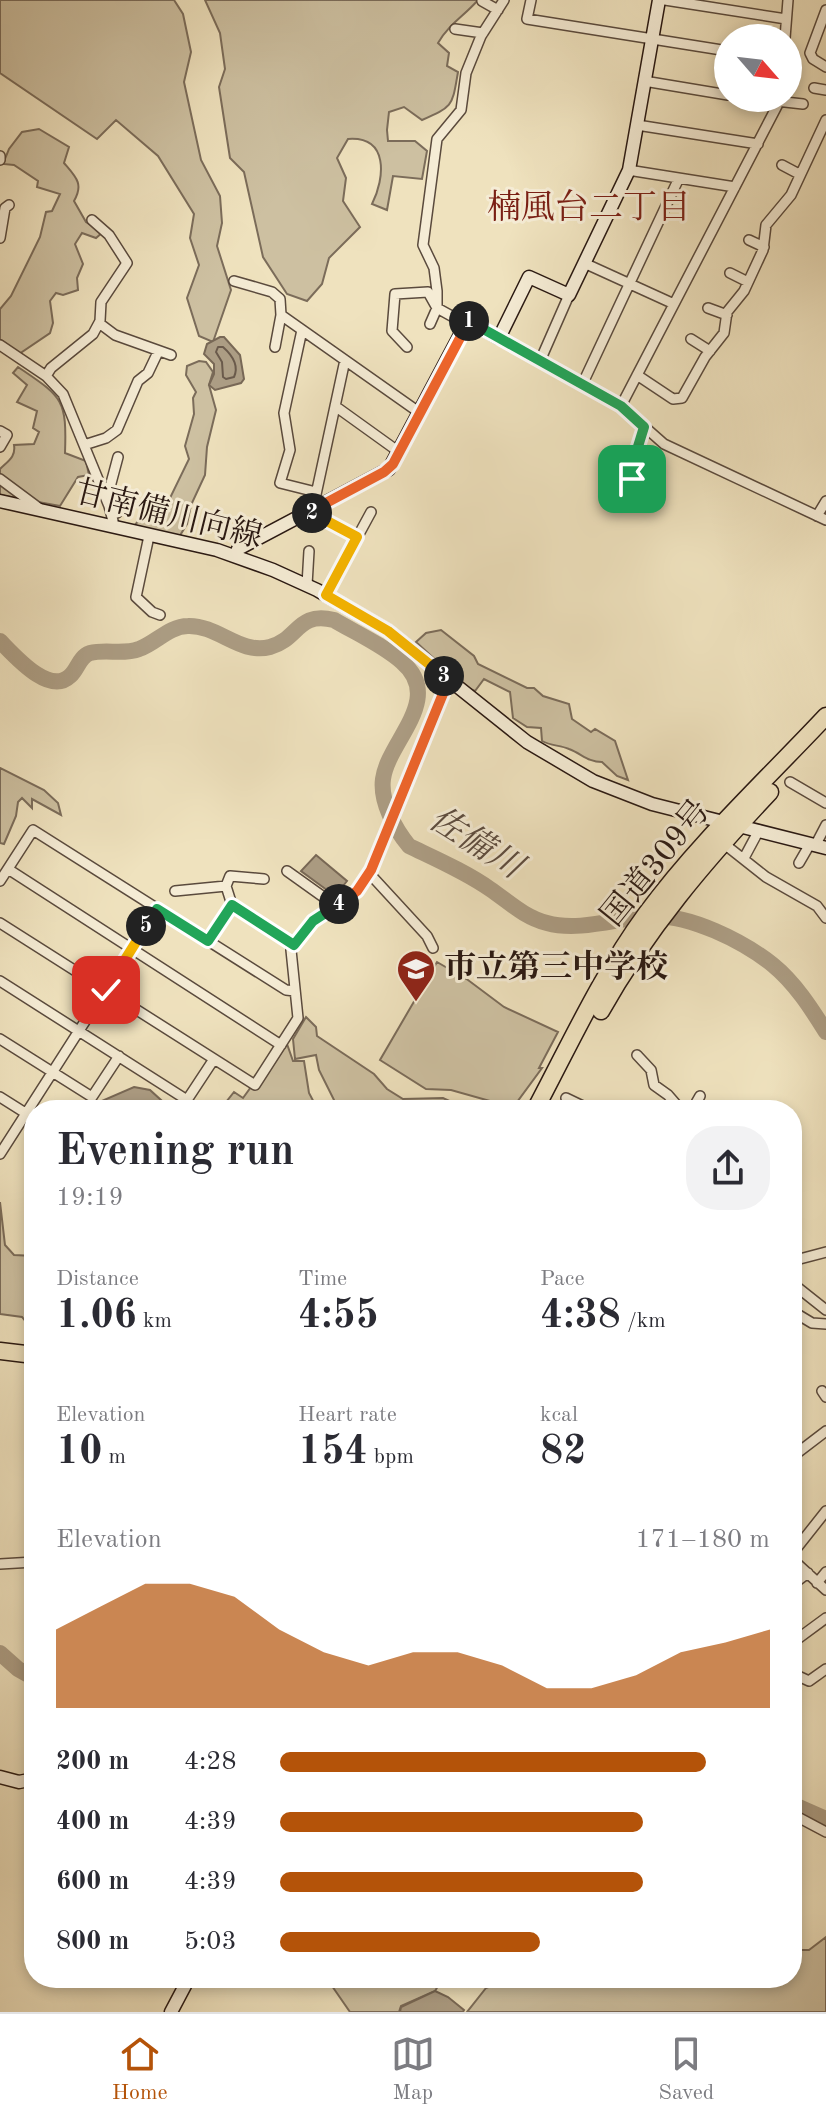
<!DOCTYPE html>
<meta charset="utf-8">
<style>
body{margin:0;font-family:"Old Standard TT","Noto Serif JP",serif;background:#f2f2f3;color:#2b2b33;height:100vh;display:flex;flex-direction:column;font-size:30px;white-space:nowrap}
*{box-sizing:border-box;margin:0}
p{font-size:26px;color:#7c7c81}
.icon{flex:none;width:44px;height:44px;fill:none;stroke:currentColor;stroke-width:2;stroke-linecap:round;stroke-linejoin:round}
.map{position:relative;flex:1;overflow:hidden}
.sheet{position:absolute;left:24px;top:1100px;width:778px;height:888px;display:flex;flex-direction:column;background:#fff;border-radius:32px;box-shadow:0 4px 12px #0003}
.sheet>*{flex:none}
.needle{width:52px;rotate:118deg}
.tools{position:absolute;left:714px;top:24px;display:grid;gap:16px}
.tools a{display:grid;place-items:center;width:88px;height:88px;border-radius:50%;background:#fff;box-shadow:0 4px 12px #0003;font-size:40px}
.pin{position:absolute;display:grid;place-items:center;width:68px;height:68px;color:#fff;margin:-34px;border-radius:16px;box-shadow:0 4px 12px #0006}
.km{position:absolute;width:40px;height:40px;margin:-20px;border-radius:50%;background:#222;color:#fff;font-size:22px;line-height:40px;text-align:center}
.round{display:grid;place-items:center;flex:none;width:84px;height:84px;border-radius:32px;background:#f2f2f3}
.overview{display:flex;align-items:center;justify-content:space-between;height:136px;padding:0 32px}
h1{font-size:44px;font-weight:700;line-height:60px}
.metrics{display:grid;grid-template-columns:repeat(3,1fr);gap:12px;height:136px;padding:8px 32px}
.metrics div{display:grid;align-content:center}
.metrics b{font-size:40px;font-weight:700}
.metrics small{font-size:22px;font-weight:400}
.metrics p{font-size:22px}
.chart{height:224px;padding:16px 32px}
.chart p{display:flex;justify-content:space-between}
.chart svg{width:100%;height:144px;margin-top:8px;fill:#b45309;opacity:.7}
ul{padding:0 32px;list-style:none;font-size:26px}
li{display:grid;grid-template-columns:128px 96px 1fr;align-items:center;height:60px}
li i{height:20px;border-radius:10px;background:#b45309}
.menu{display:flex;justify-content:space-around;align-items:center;height:112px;border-top:2px solid #e1e1e2;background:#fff;font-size:22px;color:#7c7c81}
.menu a{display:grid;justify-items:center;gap:4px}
.menu .selected{color:#b45309}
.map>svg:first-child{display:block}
.green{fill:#cdc0a1;stroke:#7b6c5a;stroke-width:2}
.water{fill:#ac9d84;stroke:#786856;stroke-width:2}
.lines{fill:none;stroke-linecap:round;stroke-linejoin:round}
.shore{stroke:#6a5a4b;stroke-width:2}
.river{stroke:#ac9d84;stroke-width:16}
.street-casing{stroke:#5a4a3d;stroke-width:12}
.secondary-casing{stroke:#291812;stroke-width:15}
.highway-casing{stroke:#291812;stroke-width:19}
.street{stroke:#f5ecd5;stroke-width:9}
.secondary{stroke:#f5ecd5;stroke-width:12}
.highway{stroke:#efe2be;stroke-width:16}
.split-1-casing{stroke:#fff;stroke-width:16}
.split-2-casing{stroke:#fff;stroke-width:16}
.split-3-casing{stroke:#fff;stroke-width:16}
.split-4-casing{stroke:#fff;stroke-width:16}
.split-5-casing{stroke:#fff;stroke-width:16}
.split-6-casing{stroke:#fff;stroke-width:16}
.split-1{stroke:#22a559;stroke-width:10}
.split-2{stroke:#f0652b;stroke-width:10}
.split-3{stroke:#f5b400;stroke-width:10}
.split-4{stroke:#f0652b;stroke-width:10}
.split-5{stroke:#22a559;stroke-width:10}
.split-6{stroke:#f5b400;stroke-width:10}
.labels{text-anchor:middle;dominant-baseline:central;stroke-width:6;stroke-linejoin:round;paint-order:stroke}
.street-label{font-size:32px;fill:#291812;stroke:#f5ecd5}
.poi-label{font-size:32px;font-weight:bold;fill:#291812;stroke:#f5ecd5;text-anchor:start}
.neighbourhood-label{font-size:34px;fill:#7a1f14;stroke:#f5ecd5}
.water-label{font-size:34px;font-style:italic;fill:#5d4d40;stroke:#f5ecd5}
</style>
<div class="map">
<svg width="826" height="2012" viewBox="0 0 826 2012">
<rect width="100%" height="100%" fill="#efe2be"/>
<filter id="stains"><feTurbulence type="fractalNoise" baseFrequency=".0025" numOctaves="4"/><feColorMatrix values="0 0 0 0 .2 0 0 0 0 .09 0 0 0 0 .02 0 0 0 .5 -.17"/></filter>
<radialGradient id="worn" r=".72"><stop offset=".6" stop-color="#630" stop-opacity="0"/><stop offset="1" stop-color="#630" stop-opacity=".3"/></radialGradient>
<path class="green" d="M0 0H174L183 14 191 52 184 82 201 160 220 196 222 223 217 246 231 290 213 342 199 336 187 298 199 265 190 238 194 214 158 156 116 120 97 139 0 73Z
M205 0H478C464 16 449 24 438 43L449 53 447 66 458 72C452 106 454 106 422 120L404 107 389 112 387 130 388 141H415L427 151 422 179 393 176 387 210 372 204C385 178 389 136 348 139L337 158 346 178 343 201 360 227 329 258 322 284 307 301 287 294 263 257 244 172 230 158 219 87 225 69 220 33Z
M39 129 69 147 64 163C76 177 84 184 74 201L86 222 103 232 96 238 82 233 75 244 83 264 77 278 78 290 63 295 56 293 50 301 53 323 50 333 19 354 0 339V309L11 296 40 237 46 212 52 211 60 194 37 187 38 181 14 165 3 164 9 149 22 132Z
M199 361 206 362 213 372 209 385 216 410 207 447 205 475 191 505 187 524 179 537 134 526 139 520 167 511 169 500 189 459 185 446 194 414 193 398 196 392 186 375 187 366Z
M18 367C62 397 67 398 65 453L86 461 89 475 78 477 60 506 0 495V469C8 461 16 457 14 445L34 444 39 432 33 428 37 411 17 402 27 385 13 373Z
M441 630 474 656 478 664 527 688H534L543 696 569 704 572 719 591 732 595 729 615 741 628 780 617 776 602 762C588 762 582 754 569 749 560 745 551 746 542 741L541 728 527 727 513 718 510 692 484 679 475 691 465 687 416 642 426 633Z
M0 768 44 790 58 803 61 815 32 799V808L22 798 18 802 16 816 4 844 0 843Z
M437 962 468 980 504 1007 558 1032 539 1068H542L517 1102 504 1105 451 1090 426 1089 380 1060Z
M306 1017 316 1027 317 1036 374 1074 387 1089 403 1099 443 1098 469 1110H339L319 1070 316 1055 295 1059 293 1039Z
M287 1044 293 1061H304L309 1093 318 1110H186L192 1104 226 1102 234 1092 243 1098 251 1087 257 1089Z
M0 1202 5 1245 14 1255 34 1256V1274L31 1280 34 1281V1332L22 1317 0 1314Z
M826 1937V2012H467L486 1988 511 1978H792V1950H809Z
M336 1978H443L435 1991 401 2006 399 2012H350L332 1986Z"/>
<path class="water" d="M220 337H224L240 355 244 379 241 383 215 390 209 385 214 374V364L204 354 207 344Z
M316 855 347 881 335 896 301 871Z
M134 1087 150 1090 172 1110H104L97 1103Z
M435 1991 448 1997 464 2010 463 2012H400L401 2007Z"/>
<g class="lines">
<path class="shore" d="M218 347H223C232 355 239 366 234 377L226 379 223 377 222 362 216 352Z"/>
<path class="river" d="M0 641C14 655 49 696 70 676 78 669 79 657 90 653 106 649 124 655 139 649 156 643 169 626 188 626 218 625 240 655 270 647 299 639 297 611 334 620 356 633 383 645 402 662 445 699 388 741 383 779 380 802 395 829 409 846 436 859 466 872 490 889 509 902 524 917 547 923 579 932 618 918 650 916 689 914 743 941 773 965 795 983 811 1008 826 1032
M0 1653 18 1669 34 1678
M792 1804 826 1819"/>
<defs>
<path id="street" d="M531 0 527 19 728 51
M665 0 786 19
M482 1 498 10
M826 10 810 53 813 59 826 67
M455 29 483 33
M785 38 788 0
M644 81 728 95
M814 88 826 90
M749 98 803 104
M637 125 758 144
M0 156V160
M782 165 799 174
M628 170 735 187
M0 238 5 208 9 205
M749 240 764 247
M584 263 674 304
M730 273 748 282
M234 281 272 292 280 299 281 315 420 413
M708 308 727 315
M99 323 115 335 171 355
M430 324 437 308V291L434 268 423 245 437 139 461 110 466 73 481 36 504 0
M302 330 284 413 290 450 280 483 316 492
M499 338 621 406 664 444 826 520
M691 339 710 351
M0 345 46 376 63 394 109 506 113 521
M275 347 281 315
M407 347 392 331 395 294 428 292 437 308 466 324
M345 360 312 513 357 537
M540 361 569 295
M637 375 673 399 682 398 705 357 724 333 727 312 744 291 763 250 766 225 791 195 826 120
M46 376 51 368 93 334 100 321 101 302 127 263 109 235 92 220
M582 385 679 178
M335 406 399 452
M621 406 777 106 779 98
M0 431 7 435 0 447
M84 445 106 438 117 430 138 381 148 373 158 352
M0 479 39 508
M632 479 633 459 644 427
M117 513 110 487 118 457
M817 516 826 501
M149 536 136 597 152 612 160 615
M307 585 309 551
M326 595 371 512
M790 782 826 803
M723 843 766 877 817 906 826 918
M815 846 826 825
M744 858 759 830
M799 863 810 844
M8 869 281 1045
M287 871 336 906
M369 873 427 936 433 948
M0 881 33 830 286 990 295 991
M226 886 232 905 294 945
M226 886 230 876 264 879
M175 891 226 886
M0 923 255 1085 298 1018 291 950 313 921 350 897 365 882 449 679
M208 941 232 905
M0 981 187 1100 214 1059
M0 1039 92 1097 119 1056
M637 1055 651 1070 654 1085 668 1095 681 1110
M0 1097 27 1114
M566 1098 591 1110
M652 1106 654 1110
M692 1110 700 1096
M0 1154 157 909
M792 1261 826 1252
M792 1283 826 1310
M792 1311 812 1323 826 1324
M822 1391 826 1397
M792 1457 826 1431
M792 1554 826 1511
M792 1559 826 1590
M0 1564 34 1562
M817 1583 826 1572
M792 1585 808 1573
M792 1643 826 1618
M792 1670 796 1675 809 1681 826 1669
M792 1814 826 1832"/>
<path id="secondary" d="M0 501 217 550 273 570 317 590 388 631 527 742 593 781 652 804 826 848
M236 556 238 549 389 469 468 320 499 338 529 277 569 295 629 170 659 0
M0 1777 19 1782 34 1779
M171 2012 189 1978"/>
<path id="highway" d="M601 1011C647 929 706 860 770 792
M535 1110C570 1044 602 974 646 914 699 842 765 781 826 716
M0 1351 34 1355"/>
</defs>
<use href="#street" class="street-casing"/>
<use href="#secondary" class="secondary-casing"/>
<use href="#highway" class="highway-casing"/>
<use href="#street" class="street"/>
<use href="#secondary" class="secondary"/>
<use href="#highway" class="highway"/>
</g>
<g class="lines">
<defs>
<path id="split-1" d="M469 321 621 406 644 427 632 466V479"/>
<path id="split-2" d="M312 513 313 510 384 472 393 464 469 321"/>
<path id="split-3" d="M312 513 357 537 326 595 388 631 444 676"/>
<path id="split-4" d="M339 904 357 891 371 870 449 679 444 676"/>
<path id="split-5" d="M146 926 157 909 208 941 232 905 294 945 313 921 339 904"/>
<path id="split-6" d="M106 990 146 926"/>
</defs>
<use href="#split-1" class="split-1-casing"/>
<use href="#split-2" class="split-2-casing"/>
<use href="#split-3" class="split-3-casing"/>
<use href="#split-4" class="split-4-casing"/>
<use href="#split-5" class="split-5-casing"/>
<use href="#split-6" class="split-6-casing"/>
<use href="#split-1" class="split-1"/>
<use href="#split-2" class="split-2"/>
<use href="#split-3" class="split-3"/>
<use href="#split-4" class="split-4"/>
<use href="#split-5" class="split-5"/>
<use href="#split-6" class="split-6"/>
</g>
<defs>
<symbol id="school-pin" viewBox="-11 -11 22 30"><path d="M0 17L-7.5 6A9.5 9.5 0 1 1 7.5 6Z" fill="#8f2418" stroke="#f5ecd5"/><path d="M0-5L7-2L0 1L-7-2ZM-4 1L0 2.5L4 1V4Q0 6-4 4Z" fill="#fff"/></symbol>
</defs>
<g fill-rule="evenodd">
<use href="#school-pin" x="394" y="947" width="44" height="60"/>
</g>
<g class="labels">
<g class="street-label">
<text transform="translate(168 516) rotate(14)">甘南備川向線</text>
<text transform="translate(657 864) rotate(-51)">国道309号</text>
</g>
<g class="poi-label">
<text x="444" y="969">市立第三中学校</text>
</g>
<g class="neighbourhood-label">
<text x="589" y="209">楠風台二丁目</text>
</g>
<g class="water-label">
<text transform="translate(475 844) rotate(32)">佐備川</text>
</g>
</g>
<rect width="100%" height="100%" filter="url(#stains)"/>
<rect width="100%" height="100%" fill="url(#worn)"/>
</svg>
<div class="tools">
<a><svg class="needle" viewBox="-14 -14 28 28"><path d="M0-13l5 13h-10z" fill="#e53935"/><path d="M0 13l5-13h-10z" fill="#7c7c81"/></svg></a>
</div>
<div class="pin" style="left:632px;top:479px;background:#1e9e55"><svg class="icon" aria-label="arrive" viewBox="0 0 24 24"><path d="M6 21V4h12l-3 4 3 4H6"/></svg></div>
<div class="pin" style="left:106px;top:990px;background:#d93025"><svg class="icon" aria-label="check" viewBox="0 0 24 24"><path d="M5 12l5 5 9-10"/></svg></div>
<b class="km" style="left:469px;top:321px">1</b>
<b class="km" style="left:312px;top:513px">2</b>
<b class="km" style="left:444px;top:676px">3</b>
<b class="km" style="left:339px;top:904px">4</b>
<b class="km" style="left:146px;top:926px">5</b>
<section class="sheet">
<div class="overview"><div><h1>Evening run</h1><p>19:19</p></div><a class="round"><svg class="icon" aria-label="share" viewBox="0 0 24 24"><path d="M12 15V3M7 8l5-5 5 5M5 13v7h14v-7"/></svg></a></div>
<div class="metrics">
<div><p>Distance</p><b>1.06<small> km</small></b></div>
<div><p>Time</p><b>4:55</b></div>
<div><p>Pace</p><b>4:38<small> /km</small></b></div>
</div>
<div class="metrics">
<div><p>Elevation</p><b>10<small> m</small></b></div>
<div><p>Heart rate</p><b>154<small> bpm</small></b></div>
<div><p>kcal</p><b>82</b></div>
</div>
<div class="chart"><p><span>Elevation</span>171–180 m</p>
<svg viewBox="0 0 160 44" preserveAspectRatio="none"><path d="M0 44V20L10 13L20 6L30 6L40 10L50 20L60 27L70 31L80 27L90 27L100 31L110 38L120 38L130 34L140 27L150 24L160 20V44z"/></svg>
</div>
<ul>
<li><b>200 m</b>4:28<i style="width:87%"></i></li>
<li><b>400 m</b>4:39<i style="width:74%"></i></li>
<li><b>600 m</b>4:39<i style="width:74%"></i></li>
<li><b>800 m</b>5:03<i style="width:53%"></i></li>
</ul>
</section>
</div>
<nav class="menu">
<a class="selected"><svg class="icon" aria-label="home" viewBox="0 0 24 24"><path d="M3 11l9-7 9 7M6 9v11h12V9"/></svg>Home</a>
<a><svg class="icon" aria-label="map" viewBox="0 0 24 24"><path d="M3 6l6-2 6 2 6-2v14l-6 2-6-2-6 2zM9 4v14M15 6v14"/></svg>Map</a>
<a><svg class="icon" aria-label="saved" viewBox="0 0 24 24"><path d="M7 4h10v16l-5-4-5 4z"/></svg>Saved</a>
</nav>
